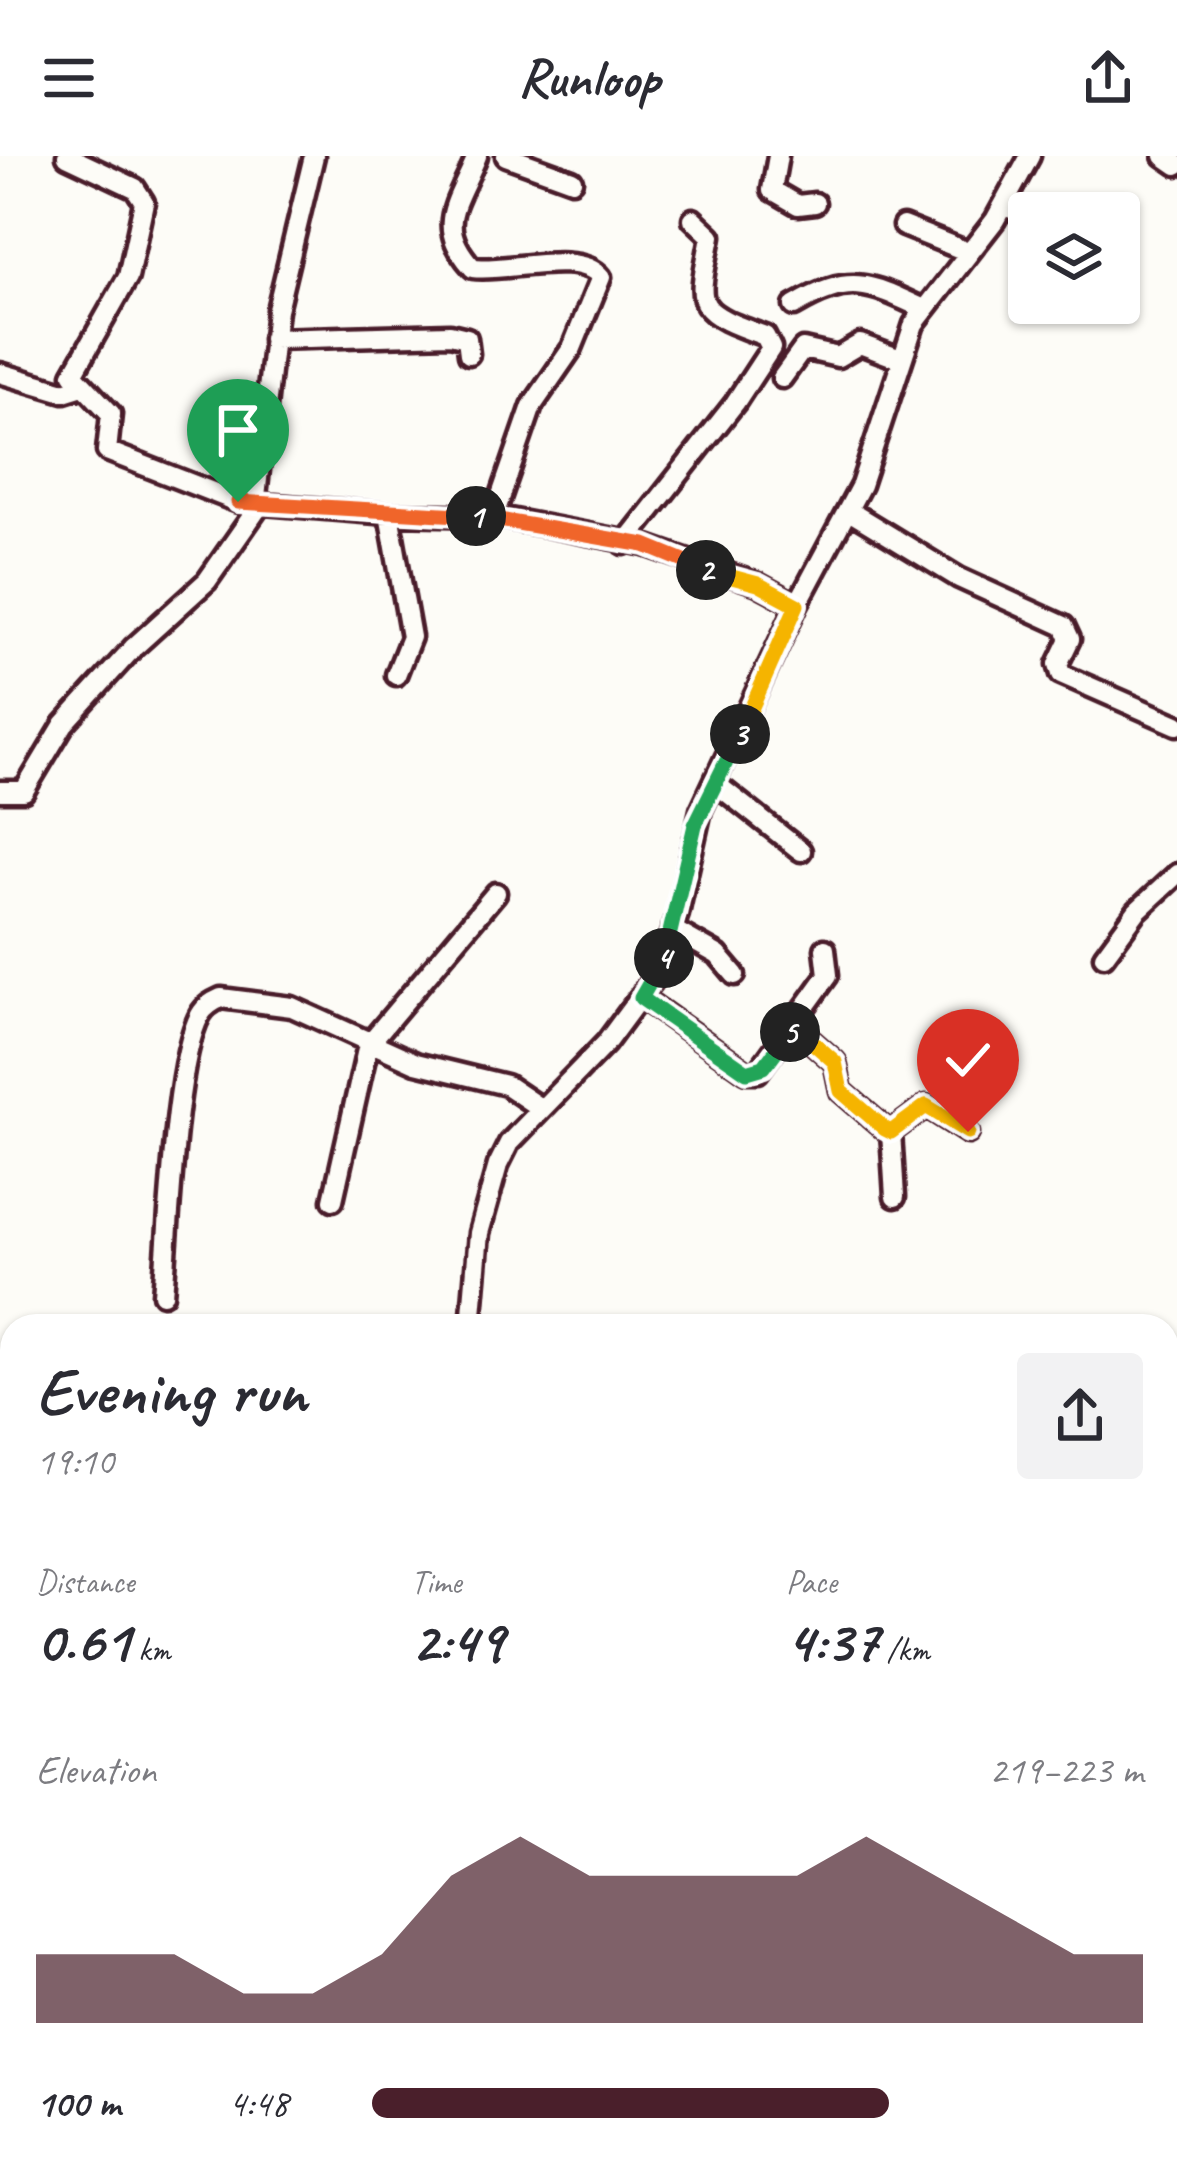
<!DOCTYPE html>
<meta charset="utf-8">
<style>
body{margin:0;font-family:Caveat,sans-serif;background:#f2f2f3;color:#2b2b33;height:100vh;display:flex;flex-direction:column;font-size:45px;white-space:nowrap}
*{box-sizing:border-box;margin:0}
p{font-size:39px;color:#7c7c81}
.icon{flex:none;width:66px;height:66px;fill:none;stroke:currentColor;stroke-width:2;stroke-linecap:round;stroke-linejoin:round}
.map{position:relative;flex:1;overflow:hidden}
.details{position:absolute;left:0px;top:1158px;width:1179px;height:858px;display:flex;flex-direction:column;background:#fff;border-radius:36px 36px 0 0;box-shadow:0 3px 9px #0004}
.details>*{flex:none}
.buttons{position:absolute;left:1008px;top:36px;display:grid;gap:24px}
.buttons a{display:grid;place-items:center;width:132px;height:132px;border-radius:12px;background:#fff;box-shadow:0 3px 9px #0004;font-size:60px}
.pin{position:absolute;display:grid;place-items:center;width:102px;height:102px;color:#fff;margin:-123px -51px;border-radius:50% 50% 50% 0;rotate:-45deg;box-shadow:0 0 12px #0007}
.pin .icon{rotate:45deg}
.km{position:absolute;width:60px;height:60px;margin:-30px;border-radius:50%;background:#222;color:#fff;font-size:33px;line-height:60px;text-align:center}
.round{display:grid;place-items:center;flex:none;width:126px;height:126px;border-radius:12px;background:#f2f2f3}
.head{display:flex;align-items:center;justify-content:space-between;height:204px;padding:0 36px}
h1{font-size:66px;font-weight:700;line-height:90px}
.figures{display:grid;grid-template-columns:repeat(3,1fr);gap:18px;height:204px;padding:12px 36px}
.figures div{display:grid;align-content:center}
.figures b{font-size:60px;font-weight:700}
.figures small{font-size:33px;font-weight:400}
.figures p{font-size:33px}
.chart{height:336px;padding:24px 36px}
.chart p{display:flex;justify-content:space-between}
.chart svg{width:100%;height:216px;margin-top:12px;fill:#4a1f2b;opacity:.7}
ul{padding:0 36px;list-style:none;font-size:39px}
li{display:grid;grid-template-columns:192px 144px 1fr;align-items:center;height:90px}
li i{height:30px;border-radius:15px;background:#4a1f2b}
header{display:flex;justify-content:space-between;align-items:center;height:156px;padding:0 36px;background:#fff;font-size:54px;font-weight:700}
.map>svg:first-child{display:block}
.lines{fill:none;stroke-linecap:round;stroke-linejoin:round}
.street-casing{stroke:#4a1f2b;stroke-width:27}
.street{stroke:#fdfcf7;stroke-width:18}
.split-1-casing{stroke:#fff;stroke-width:24}
.split-2-casing{stroke:#fff;stroke-width:24}
.split-3-casing{stroke:#fff;stroke-width:24}
.split-4-casing{stroke:#fff;stroke-width:24}
.split-5-casing{stroke:#fff;stroke-width:24}
.split-6-casing{stroke:#fff;stroke-width:24}
.split-1{stroke:#f0652b;stroke-width:15}
.split-2{stroke:#f0652b;stroke-width:15}
.split-3{stroke:#f5b400;stroke-width:15}
.split-4{stroke:#22a559;stroke-width:15}
.split-5{stroke:#22a559;stroke-width:15}
.split-6{stroke:#f5b400;stroke-width:15}
</style>
<header><svg class="icon" aria-label="menu" viewBox="0 0 24 24"><path d="M4 6h16M4 12h16M4 18h16"/></svg>Runloop<svg class="icon" aria-label="share" viewBox="0 0 24 24"><path d="M12 15V3M7 8l5-5 5 5M5 13v7h14v-7"/></svg></header>
<div class="map">
<svg width="1177" height="2016" viewBox="0 0 1177 2016">
<rect width="100%" height="100%" fill="#fdfcf7"/>
<filter id="ink" filterUnits="userSpaceOnUse"><feTurbulence type="fractalNoise" baseFrequency=".00833" numOctaves="2"/><feDisplacementMap in="SourceGraphic" scale="24" xChannelSelector="R" yChannelSelector="G"/><feConvolveMatrix kernelMatrix="1 2 1 2 8 2 1 2 1" color-interpolation-filters="sRGB"/></filter>
<g filter="url(#ink)">
<g class="lines">
<defs>
<path id="street" d="M67 0 135 32 144 46 128 121 73 218 111 258 107 295 238 346 389 358 411 481 396 519
M477 0C458 48 433 69 473 112 504 117 579 93 601 121L572 192 532 250 494 360
M506 0 572 24
M778 0 772 34 798 49 815 47
M1164 0 1177 9
M1004 50 1029 60
M903 70 968 96
M794 150C850 117 869 127 924 153
M273 183 450 178 467 182 469 198
M0 217 64 236 80 231
M782 222 803 193 838 201 860 188 900 203
M255 349 277 154 314 0
M849 355 959 422 1064 470 1070 483 1058 508 1061 518 1177 569
M389 358 494 360 645 389 758 428 797 449
M624 388 735 247 771 192 765 180C690 153 698 151 711 80L693 63
M715 627 801 695
M0 635H24L64 568 133 492 207 425 260 349
M674 774 718 799 735 819
M1104 800 1137 755 1177 718
M641 841 747 916H758L828 819 825 793
M794 870 835 906 841 935 885 973 891 976 926 950 968 977
M891 976 895 1041
M333 1044 368 889 496 737
M163 1138C169 1077 174 907 200 859 205 850 212 846 221 842L292 851 416 907 506 929 540 952
M471 1170 479 1077 498 1009 509 987 606 887 657 818 678 758 701 654 797 449 861 329 914 168 995 64 1030 0
M0 1222 12 1229
M1167 1533 1177 1522
M0 1614 12 1610
M1167 1637 1177 1642
M1167 1802 1177 1796
M1016 2004 1028 2016
M1059 2004 1074 2016"/>
</defs>
<use href="#street" class="street-casing"/>
<use href="#street" class="street"/>
</g>
</g>
<g class="lines" filter="url(#ink)">
<defs>
<path id="split-1" d="M238 346 476 360"/>
<path id="split-2" d="M476 360 645 389 706 414"/>
<path id="split-3" d="M706 414 758 428 797 449 740 578"/>
<path id="split-4" d="M664 802 695 669 740 578"/>
<path id="split-5" d="M664 802 641 842 747 916 764 911 790 876"/>
<path id="split-6" d="M790 876 794 870 835 906 841 935 885 973 891 976 926 950 968 976"/>
</defs>
<use href="#split-1" class="split-1-casing"/>
<use href="#split-2" class="split-2-casing"/>
<use href="#split-3" class="split-3-casing"/>
<use href="#split-4" class="split-4-casing"/>
<use href="#split-5" class="split-5-casing"/>
<use href="#split-6" class="split-6-casing"/>
<use href="#split-1" class="split-1"/>
<use href="#split-2" class="split-2"/>
<use href="#split-3" class="split-3"/>
<use href="#split-4" class="split-4"/>
<use href="#split-5" class="split-5"/>
<use href="#split-6" class="split-6"/>
</g>
</svg>
<div class="buttons">
<a><svg class="icon" aria-label="layers" viewBox="0 0 24 24"><path d="M12 4l9 5-9 5-9-5zM3 14l9 5 9-5"/></svg></a>
</div>
<div class="pin" style="left:238px;top:346px;background:#1e9e55"><svg class="icon" aria-label="arrive" viewBox="0 0 24 24"><path d="M6 21V4h12l-3 4 3 4H6"/></svg></div>
<div class="pin" style="left:968px;top:976px;background:#d93025"><svg class="icon" aria-label="check" viewBox="0 0 24 24"><path d="M5 12l5 5 9-10"/></svg></div>
<b class="km" style="left:476px;top:360px">1</b>
<b class="km" style="left:706px;top:414px">2</b>
<b class="km" style="left:740px;top:578px">3</b>
<b class="km" style="left:664px;top:802px">4</b>
<b class="km" style="left:790px;top:876px">5</b>
<section class="details">
<div class="head"><div><h1>Evening run</h1><p>19:10</p></div><a class="round"><svg class="icon" aria-label="share" viewBox="0 0 24 24"><path d="M12 15V3M7 8l5-5 5 5M5 13v7h14v-7"/></svg></a></div>
<div class="figures">
<div><p>Distance</p><b>0.61<small> km</small></b></div>
<div><p>Time</p><b>2:49</b></div>
<div><p>Pace</p><b>4:37<small> /km</small></b></div>
</div>
<div class="chart"><p><span>Elevation</span>219–223 m</p>
<svg viewBox="0 0 160 44" preserveAspectRatio="none"><path d="M0 44V30L10 30L20 30L30 38L40 38L50 30L60 14L70 6L80 14L90 14L100 14L110 14L120 6L130 14L140 22L150 30L160 30V44z"/></svg>
</div>
<ul>
<li><b>100 m</b>4:48<i style="width:67%"></i></li>
</ul>
</section>
</div>
